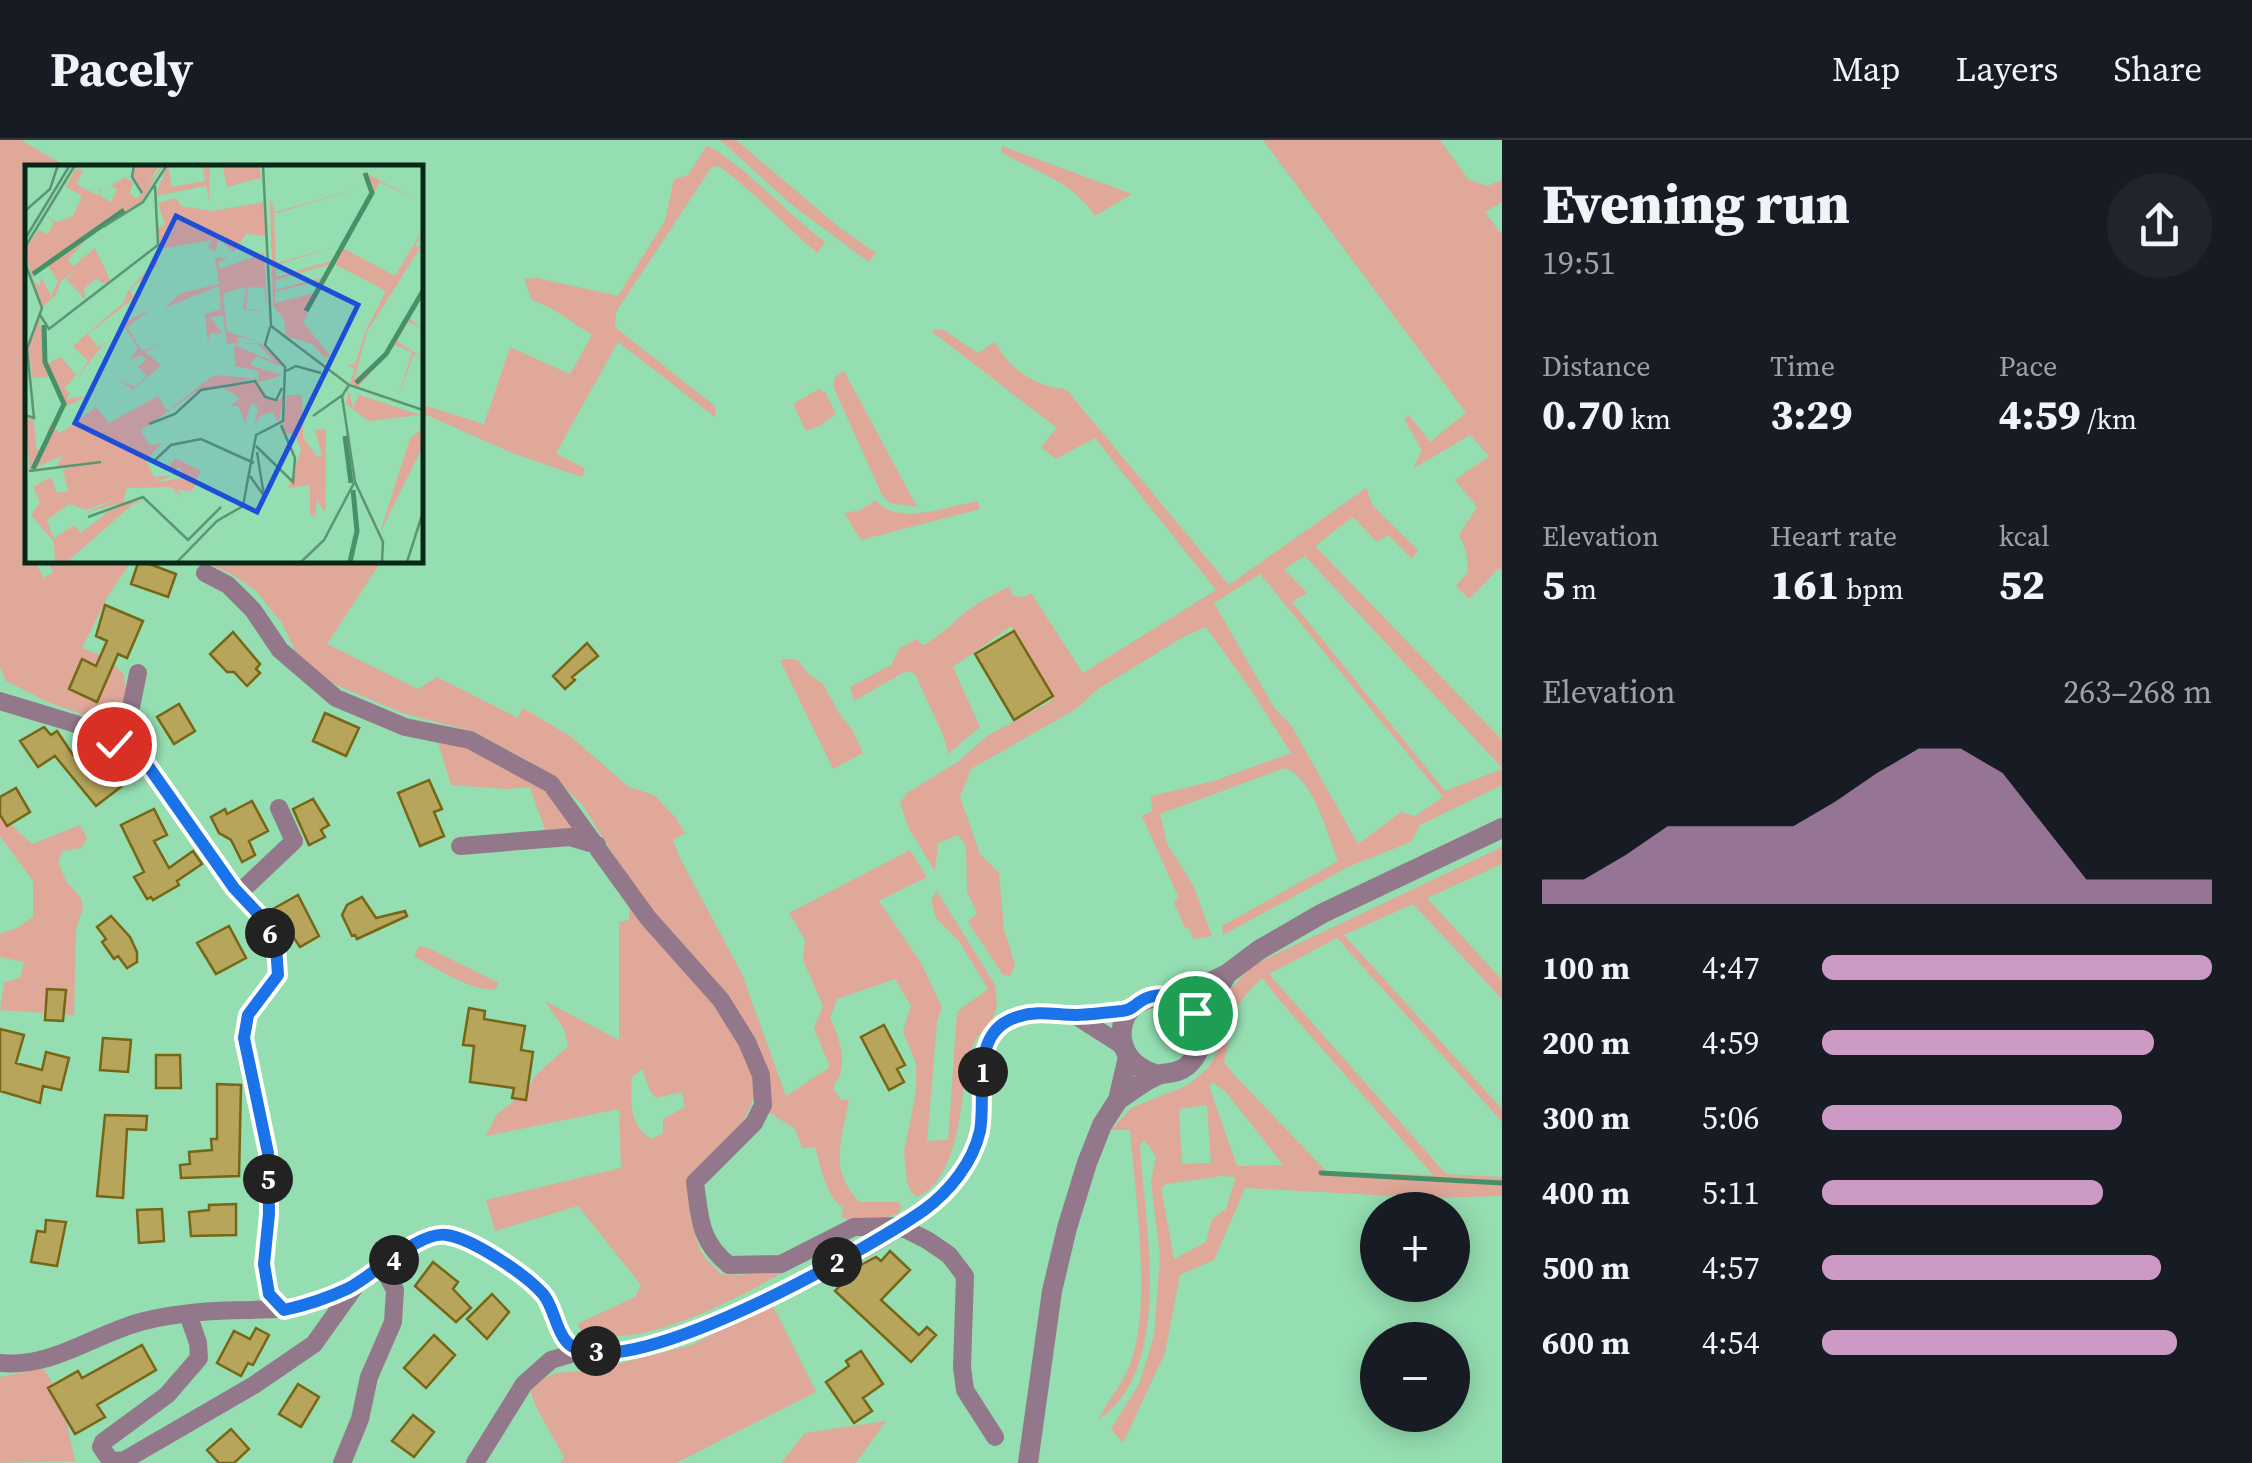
<!DOCTYPE html>
<meta charset="utf-8">
<style>
body{margin:0;font-family:"Source Serif 4",serif;background:#20242c;color:#f1f3f6;height:100vh;display:flex;flex-direction:column;font-size:38px;white-space:nowrap}
*{box-sizing:border-box;margin:0}
p{font-size:32px;color:#9ea1a6}
.icon{flex:none;width:55px;height:55px;fill:none;stroke:currentColor;stroke-width:2;stroke-linecap:round;stroke-linejoin:round}
.map{position:relative;flex:1;overflow:hidden}
.drawer{display:flex;flex-direction:column;background:#171b24;width:750px}
.drawer>*{flex:none}
.buttons{position:absolute;left:1360px;top:1052px;display:grid;gap:20px}
.buttons a{display:grid;place-items:center;width:110px;height:110px;border-radius:50%;background:#171b24;box-shadow:0 5px 25px #0003;font-size:50px}
.pin{position:absolute;display:grid;place-items:center;width:85px;height:85px;color:#fff;margin:-42px;border:5px solid #fff;border-radius:50%;box-shadow:0 2px 10px #0007}
.km{position:absolute;width:50px;height:50px;margin:-25px;border-radius:50%;background:#222;color:#fff;font-size:28px;line-height:50px;text-align:center}
.round{display:grid;place-items:center;flex:none;width:105px;height:105px;border-radius:52px;background:#20242c}
.headline{display:flex;align-items:center;justify-content:space-between;height:170px;padding:0 40px}
h1{font-size:55px;font-weight:800;line-height:75px}
.stats{display:grid;grid-template-columns:repeat(3,1fr);gap:15px;height:170px;padding:10px 40px}
.stats div{display:grid;align-content:center}
.stats b{font-size:42px;font-weight:800}
.stats small{font-size:28px;font-weight:400}
.stats p{font-size:28px}
.chart{height:280px;padding:20px 40px}
.chart p{display:flex;justify-content:space-between}
.chart svg{width:100%;height:180px;margin-top:10px;fill:#cd9ac5;opacity:.7}
ul{padding:0 40px;list-style:none;font-size:32px}
li{display:grid;grid-template-columns:160px 120px 1fr;align-items:center;height:75px}
li i{height:25px;border-radius:12px;background:#cd9ac5}
header{display:flex;align-items:center;gap:60px;box-sizing:border-box;height:140px;padding:0 50px;background:#171b24;border-bottom:2px solid #363941}
header strong{font-size:48px}
nav{display:flex;gap:55px;margin-inline-start:auto;font-size:35px}
main{display:flex;flex:1;min-height:0}
.map>svg:first-child{display:block}
.green{fill:#e0a898;fill-rule:evenodd}
.lines{fill:none;stroke-linecap:round;stroke-linejoin:round}
.stream{stroke:#469167;stroke-width:5}
.building{fill:#b6a55b;stroke:#776615;stroke-width:2.5}
.minor{stroke:#93788b;stroke-width:18}
.tertiary{stroke:#93788b;stroke-width:20}
.route-casing{stroke:#fff;stroke-width:20}
.route{stroke:#1a73e8;stroke-width:12}
.inset-river{fill:none;stroke:#469167;stroke-width:5}
.inset-road{fill:none;stroke:#5c9573;stroke-width:2.5}
.view{fill:#1d4ed8;fill-opacity:0.15;stroke:#1d4ed8;stroke-width:5}
.inset-edge{fill:none;stroke:#082717;stroke-width:5}
</style>
<header>
<strong>Pacely</strong>
<nav><a>Map</a><a>Layers</a><a>Share</a></nav>
</header>
<main>
<div class="map">
<svg width="1502" height="1323" viewBox="0 0 1502 1323">
<rect width="100%" height="100%" fill="#94deb1"/>
<path class="green" d="M0 0H21L67 27 28 28V420H43L36 424 44 438 53 432 47 420H132L108 456 82 508 102 516 124 534 127 566 108 571 99 580 50 563 6 541 0 528Z
M720 0H736L840 88 876 113 869 122 792 65Z
M1263 0H1440L1468 39 1487 46 1502 40V62L1485 72 1502 95V430L1499 428 1469 459 1456 446 1468 432 1466 410 1459 395 1477 367 1455 340 1489 316 1470 295 1413 329 1422 310 1404 279 1409 275 1430 302 1466 273Z
M707 5C751 31 785 72 825 102L817 113C783 84 754 51 718 26L711 28 616 172 615 187 716 267 715 277 618 202 556 313 585 329 582 337 512 313 420 272V264L484 284 510 207 570 234 592 195 551 168 532 160 524 139 537 138 618 156 665 81 674 39 688 35Z
M1002 6 1132 54 1095 76C1073 41 1035 32 1001 12Z
M942 189 978 213 995 202C1009 229 1037 248 1066 249L1229 445 1366 348 1373 366 1418 410 1412 419 1388 395 1377 402 1353 377 1315 406 1502 600V628L1305 416 1284 429 1307 453 1292 462 1445 651 1502 629V645L1420 685 1411 702 1350 726 1223 795 1222 786 1338 721C1326 692 1315 641 1285 628L1160 674 1167 704 1193 745 1212 796 1193 799 1191 791 1184 786 1174 763 1178 756 1142 676 1152 671 1151 656 1214 641 1291 613 1251 550 1206 487 1185 496 1098 549 1076 569 971 629 960 657 980 714 999 733 1004 789 1015 825 1010 836 1003 835 968 782 977 773 967 752 966 706 958 695 938 703 935 731 909 689 900 663 907 653 959 621 987 596 1053 560 1011 486 953 527 980 587 948 614 944 597 915 534 906 531 854 561 850 547 891 525 900 508 916 499 923 505C941 496 952 483 967 471 979 461 996 454 1009 446L1013 456 1024 457 1031 453 1083 533 1216 450 1095 298 1056 319 1041 307 1057 288 931 191ZM1260 434 1443 657 1415 676 1401 672 1358 704 1291 585 1275 569 1214 463Z
M844 231 917 367 890 363 882 355 833 246 835 237Z
M819 249 826 253 836 274 819 286 806 291 793 264Z
M876 360C897 387 948 366 978 361L980 369 861 400 844 373 861 370Z
M201 420H382L327 504 418 549 437 537 518 578 523 568 570 596 629 647 654 655 676 678 685 693 673 700 680 718 742 834 786 956 830 927 814 888 823 866 803 820 805 800 789 773 910 710 927 737 879 761 921 823 942 867 937 882 927 1001 948 1000 957 872 988 849 959 801 936 778 931 760 937 751 995 845C995 854 999 865 994 875 986 891 975 893 970 914 959 957 963 1033 918 1057L911 1052 907 1042 904 1012 916 951V924L903 891 911 866 895 839 837 859 830 878C841 902 849 924 833 948L841 960H849C842 1000 828 1028 859 1062H898L901 1067 899 1073C883 1079 857 1085 842 1077L843 1068C825 1055 821 1027 815 1007L802 1008 795 989 767 971 722 852 699 822 647 768 583 666 565 647 533 624 475 592 402 573 318 537 300 520 281 482 256 451 233 435Z
M788 519 798 520 808 534 823 544 840 575 853 591 863 613 833 629 780 520Z
M437 599 482 611 556 656 581 688 546 693 530 647 507 649 451 645Z
M0 675 32 704 80 685 87 698 81 708 63 711 58 721 66 741 81 758 83 768 76 790 74 875 0 870 4 842 20 838 24 822 0 817V794L19 787 33 777V741L0 696Z
M1502 707V724L1427 758 1502 840V859L1413 764 1344 795 1502 969V982L1337 798 1269 834 1446 1034 1502 1037V1056L1428 1058 1245 1048 1214 1120 1180 1135 1165 1213 1123 1303 1111 1289 1139 1244 1154 1196 1160 1116 1151 1042 1156 1017 1145 1000 1140 1005 1141 1021C1147 1094 1172 1232 1098 1280 1107 1262 1121 1246 1129 1227 1153 1170 1135 1053 1130 990H1111L1131 968 1188 945 1208 928 1217 913 1215 887 1226 854 1253 825ZM1262 838 1280 861 1433 1035 1327 1032 1236 937 1224 922C1235 880 1226 872 1262 838ZM1213 942 1226 952 1283 1025 1237 1026 1209 946ZM1207 965 1211 1023 1182 1024 1179 969ZM1221 1036 1236 1037 1226 1069 1212 1079 1206 1102 1174 1119 1161 1048 1166 1044Z
M629 764C664 803 754 890 755 943 756 999 677 1025 692 1083 699 1111 700 1114 721 1134L741 1135 784 1128 786 1131C735 1159 641 1211 583 1193L577 1184 635 1157 641 1145 578 1066 495 1091 486 1060 621 1028 619 969 486 996 497 974 527 951 535 936 568 906 564 889 545 861 619 900V782L629 780ZM642 929 650 951 656 958 682 952 685 967 663 979V993L651 999C629 985 630 961 632 937Z
M419 806 428 808 499 843 494 850C467 849 438 829 414 816Z
M772 1164 816 1252 676 1323H561L564 1317 535 1265 529 1246 555 1233 594 1230 692 1205Z
M43 1228 61 1257 75 1321 0 1323V1237Z
M886 1281 856 1323H781L805 1293Z"/>
<g class="lines">
<path class="stream" d="M1321 1033 1502 1043"/>
</g>
<path class="building" d="M139 420 176 434 168 457 131 444Z
M105 465 143 481 127 518 118 514 97 562 69 549 82 519 96 526 107 501 96 496Z
M1014 491 1053 556 1014 580 975 514Z
M233 492 260 524 256 529 260 533 247 546 234 532H227L210 514Z
M587 503 598 516 572 537 575 540 565 549 553 536Z
M179 564 195 591 174 604 157 577Z
M325 573 359 588 346 616 313 601Z
M44 587 51 595 57 591 73 615 78 611 88 625 99 616 122 646 96 666 55 616 38 627 20 601Z
M429 640 442 669 434 672 444 696 420 706 398 653Z
M16 648 30 672 7 686 0 675V657Z
M313 659 329 685 321 690 325 697 309 705 293 669Z
M252 661 268 691 249 701 255 715 242 722 231 700 219 693 211 677 225 669 227 674Z
M154 669 167 695 154 701 169 728 193 711 202 724 177 741 179 745 153 760 151 757 147 759 134 737 144 732 121 685Z
M298 755 319 796 300 807 294 798 290 800 273 769Z
M362 757 376 778 405 771 407 776 357 799 355 795 352 796 342 775 347 765Z
M111 776 130 797 137 812V822L127 828 118 816 114 819 102 802 106 799 97 787Z
M229 786 246 818 216 834 197 803Z
M47 849 66 850 63 881 45 880Z
M469 868 485 871 484 879 525 886 521 910 533 912 526 960 512 958 514 948 470 942 474 906 463 905Z
M884 885 905 925 897 929 904 942 889 950 861 897Z
M0 889 24 895 16 923 42 930 46 912 69 918 61 950 43 946 40 963 0 951Z
M103 898 131 900 128 932 100 930Z
M156 915H180L181 948H156Z
M217 944 241 945 239 1036 181 1038 180 1025 190 1024 189 1012 212 1010 211 999H217Z
M105 975 147 976 146 990 127 989 123 1058 97 1056Z
M236 1064V1095L191 1096 189 1072 209 1070V1065Z
M162 1069 164 1101 139 1103 137 1070Z
M46 1080 66 1082 57 1126 31 1122 37 1091 45 1092Z
M890 1111 910 1130 881 1160 919 1195 927 1187 936 1195 911 1222 835 1151 859 1126 876 1117 881 1121Z
M433 1122 458 1142 453 1149 471 1168 456 1182 415 1146Z
M492 1154 509 1172 487 1199 467 1179Z
M256 1188 269 1195 253 1225 248 1223 241 1236 217 1223 234 1191 250 1199Z
M434 1195 455 1215 426 1248 404 1228Z
M142 1205 156 1230 97 1265 105 1277 75 1294 48 1248 78 1231 82 1238Z
M861 1211 883 1244 863 1258 872 1271 854 1283 826 1242 849 1226 846 1221Z
M298 1244 319 1257 301 1287 279 1274Z
M413 1275 434 1292 414 1317 392 1301Z
M231 1289 249 1309 234 1323H219L207 1310Z"/>
<g class="lines">
<path class="minor" d="M205 433 228 445 253 470 280 510 336 558 405 587 470 600 551 644 648 778 721 860 747 902 761 935 763 965 754 983 695 1042C700 1078 699 1101 729 1125L781 1124 854 1087 899 1086 927 1100 949 1115 965 1136 962 1227 965 1250 995 1297
M138 533 126 592 143 618
M0 561 76 584 146 623 234 748 265 782 276 806 278 835 249 875 244 898 268 1013 269 1075 264 1123 269 1154 284 1170
M460 706 570 697 597 705
M239 753 294 701 279 668
M1076 876 1123 906
M188 1174 198 1203 199 1218 167 1255 103 1302 101 1307 110 1320 123 1321 254 1245 314 1204 354 1148
M0 1223C54 1228 93 1194 144 1181 177 1173 214 1170 249 1170 272 1169 294 1170 316 1162 335 1155 353 1146 370 1135 392 1122 415 1095 442 1094 466 1093 529 1136 544 1156 556 1172 559 1204 580 1211 616 1223 707 1188 741 1172 795 1146 918 1088 953 1043 965 1027 976 1009 980 989 986 952 969 890 1018 877 1044 870 1054 876 1078 875 1095 875 1113 871 1131 870
M342 1323 360 1279 369 1237 393 1182 395 1150 383 1127
M475 1323 524 1244 551 1220 581 1211"/>
<path class="tertiary" d="M1177 858 1227 834 1259 810 1323 773 1502 688
M1200 883 1227 834
M1118 960C1130 953 1144 940 1158 935 1168 932 1177 934 1187 926 1195 919 1200 910 1201 899 1206 843 1116 843 1122 899 1125 920 1140 930 1158 935
M1028 1323 1052 1151 1067 1088 1087 1023 1102 985 1118 960 1128 917"/>
</g>
<g class="lines">
<defs>
<path id="route" d="M114 604 146 623 234 748 266 782 276 806 278 835 248 875 244 898 268 1013 269 1074 264 1124 269 1154 284 1170C307 1165 328 1158 349 1148 374 1135 420 1090 447 1095 473 1099 525 1134 543 1154 554 1167 555 1188 566 1201 613 1257 876 1104 924 1070 950 1051 973 1022 980 991 987 954 968 892 1017 877 1038 870 1055 875 1076 875 1091 875 1107 872 1122 871 1132 870 1133 866 1141 861 1160 849 1181 857 1195 873"/>
</defs>
<use href="#route" class="route-casing"/>
<use href="#route" class="route"/>
</g>
<g transform="translate(25 25)">
<rect width="398" height="398" fill="#94deb1"/>
<path d="M111 0H134L122 21 138 0 115 39 66 68 43 95 48 101 70 83 85 115 79 119 71 113 59 124 60 134 41 114 53 103 36 116 31 130 17 142 8 115 15 121 16 112 26 131 33 116 22 99 7 113 0 83 14 65 22 69 29 58 23 52 32 57 48 51 57 31 41 22 51 3 58 5 51 19 72 30 79 20 74 30 86 37 92 24 86 21 100 12 108 17 105 28 111 34 118 27 108 12ZM143 0 147 22 180 16 177 0H234L236 13 202 22 198 2H185L184 36 181 21 130 31ZM339 7 397 37 355 17 318 83 370 111 397 66 390 83 397 80 342 167 329 215 362 186 397 124 384 153 397 163 383 157 372 176 397 192 389 189 372 234 387 187 370 180 333 222 325 218 330 204 322 200 330 199 341 165 361 126 310 99 278 157 305 191 300 193 287 179 261 171 259 154 248 141 245 34 250 47 342 21 249 49 251 98 314 81 251 100V112L309 95 345 28ZM306 99 299 112 250 125 251 115ZM297 115 289 128 250 138V127ZM151 33 156 41 187 46 240 37 242 71 221 69 209 87 193 74 191 86 183 83 186 75 134 84 133 62 140 60 133 38ZM239 88 242 143 239 123 230 122 223 123 221 143 240 147 218 144 221 122 198 128 202 167 233 176 212 172 214 178 202 179 198 151 185 152 198 169 185 168 183 178 180 149 196 144 194 121 139 143 156 128 194 119 190 93 203 92 193 97 195 104ZM133 93V100L105 125 109 133 63 169 73 182 81 176 53 212 63 196 48 181 99 137 103 126ZM125 145 102 162 117 186 136 178 120 187 136 200 108 225 94 215 110 222 122 211 113 202 121 195 117 190 105 195 113 183 97 158ZM14 153 22 199 36 192 51 210 39 224 45 227 42 234 62 231 38 243 31 215 21 205 23 212 8 213 3 184ZM235 178 251 193 257 202 231 191 225 200 257 210 235 217 226 214 217 216 234 219 245 235H255L259 226 254 258 248 247 236 250 229 262 233 242 226 238 220 258 213 241H205L215 233 198 223 216 216 172 226 115 266 125 280 137 278 121 295 129 312 149 310 130 317 159 313 155 303 141 306 150 293 176 306 170 316 163 313 171 320 165 327 153 324 158 334 146 322 102 323 98 337H122L109 338 42 397H30L29 377 6 350 15 337 8 322 26 312 32 328 43 326 38 304 49 303 31 302 37 291 5 305 0 253 9 255 11 284 19 286 24 260 36 268 71 242 84 258 133 231 142 246 189 210 234 214 233 206 210 201 209 180 250 197 233 179H217ZM90 334 61 348 94 338 56 368 49 360 30 373 26 367 22 355 44 339 61 345ZM324 225 328 243 334 230 395 250 344 256 321 239ZM262 230H277L278 272 292 292 297 290 290 265 301 264 300 347 292 335 290 351 285 349V320L263 323 276 285 270 269H257ZM397 264V283L355 368 385 273Z" fill="#e0a898" fill-rule="evenodd"/>
<path class="inset-river" d="M8 109 99 45M281 146 347 28 340 8M331 218 361 189 398 126M320 271 326 318M8 304 39 239 20 197 19 160M325 397 332 366 328 325"/>
<path class="inset-road" d="M109 0 107 12 117 28M238 0 246 161 324 220 398 245M0 46 25 24 33 0M78 62 118 37 142 0M0 74 45 0M0 82 50 0M0 98 17 143 2 184 9 253 0 250M15 150 24 164 133 80 130 21M261 206 271 201 296 208M324 220 317 231 330 317 358 377 357 397M288 251 319 229M0 258V310M124 259 150 249 176 225 230 216 240 232 251 235 257 223M231 281 268 317 270 293 256 260M128 297 146 280 176 274 229 298M4 306 76 297M225 311 239 331 232 287M63 352 118 332 163 375 196 342M152 397 192 356 218 341 231 270 258 256 260 202 240 180 245 162M276 397 299 375 329 318M382 397 398 347"/>
<path class="view" d="M151 51 333 140 232 347 50 258Z"/>
<rect width="398" height="398" class="inset-edge"/>
</g>
</svg>
<div class="buttons">
<a>+</a>
<a>−</a>
</div>
<div class="pin" style="left:1195px;top:873px;background:#1e9e55"><svg class="icon" aria-label="arrive" viewBox="0 0 24 24"><path d="M6 21V4h12l-3 4 3 4H6"/></svg></div>
<div class="pin" style="left:114px;top:604px;background:#d93025"><svg class="icon" aria-label="check" viewBox="0 0 24 24"><path d="M5 12l5 5 9-10"/></svg></div>
<b class="km" style="left:983px;top:932px">1</b>
<b class="km" style="left:837px;top:1122px">2</b>
<b class="km" style="left:596px;top:1211px">3</b>
<b class="km" style="left:394px;top:1120px">4</b>
<b class="km" style="left:268px;top:1039px">5</b>
<b class="km" style="left:270px;top:793px">6</b>
</div>
<section class="drawer">
<div class="headline"><div><h1>Evening run</h1><p>19:51</p></div><a class="round"><svg class="icon" aria-label="share" viewBox="0 0 24 24"><path d="M12 15V3M7 8l5-5 5 5M5 13v7h14v-7"/></svg></a></div>
<div class="stats">
<div><p>Distance</p><b>0.70<small> km</small></b></div>
<div><p>Time</p><b>3:29</b></div>
<div><p>Pace</p><b>4:59<small> /km</small></b></div>
</div>
<div class="stats">
<div><p>Elevation</p><b>5<small> m</small></b></div>
<div><p>Heart rate</p><b>161<small> bpm</small></b></div>
<div><p>kcal</p><b>52</b></div>
</div>
<div class="chart"><p><span>Elevation</span>263–268 m</p>
<svg viewBox="0 0 160 44" preserveAspectRatio="none"><path d="M0 44V38L10 38L20 32L30 25L40 25L50 25L60 25L70 19L80 12L90 6L100 6L110 12L120 25L130 38L140 38L150 38L160 38V44z"/></svg>
</div>
<ul>
<li><b>100 m</b>4:47<i style="width:100%"></i></li>
<li><b>200 m</b>4:59<i style="width:85%"></i></li>
<li><b>300 m</b>5:06<i style="width:77%"></i></li>
<li><b>400 m</b>5:11<i style="width:72%"></i></li>
<li><b>500 m</b>4:57<i style="width:87%"></i></li>
<li><b>600 m</b>4:54<i style="width:91%"></i></li>
</ul>
</section>
</main>
